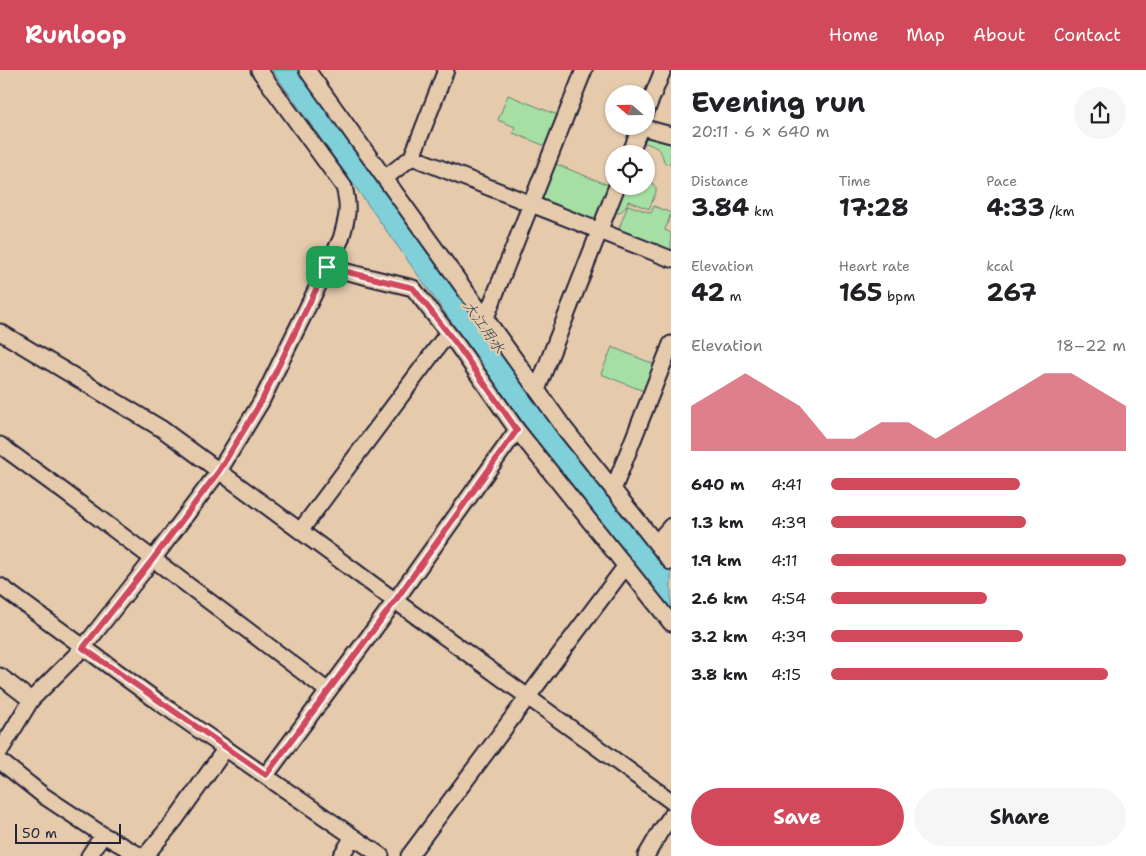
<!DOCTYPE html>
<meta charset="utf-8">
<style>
body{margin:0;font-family:"Shantell Sans","Klee One",sans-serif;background:#f6f6f6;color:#202124;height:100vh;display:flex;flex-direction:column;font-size:19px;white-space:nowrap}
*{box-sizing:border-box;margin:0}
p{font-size:16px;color:#757577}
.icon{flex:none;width:28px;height:28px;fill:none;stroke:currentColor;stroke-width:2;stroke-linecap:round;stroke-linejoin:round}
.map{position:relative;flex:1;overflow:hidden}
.drawer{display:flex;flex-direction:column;background:#fff;width:475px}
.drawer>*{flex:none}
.needle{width:32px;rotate:290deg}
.tools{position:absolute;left:605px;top:15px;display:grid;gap:10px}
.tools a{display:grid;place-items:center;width:50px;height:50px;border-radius:50%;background:#fff;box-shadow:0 1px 4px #0004;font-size:25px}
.scale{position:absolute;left:15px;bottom:12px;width:106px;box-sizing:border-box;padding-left:5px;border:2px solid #22223b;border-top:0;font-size:14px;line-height:18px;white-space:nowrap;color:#22223b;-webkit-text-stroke:4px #e5caac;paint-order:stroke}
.pin{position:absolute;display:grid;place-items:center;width:42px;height:42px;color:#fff;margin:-21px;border-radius:10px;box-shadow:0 2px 8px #0006}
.round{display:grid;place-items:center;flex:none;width:52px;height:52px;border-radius:26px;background:#f6f6f6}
.overview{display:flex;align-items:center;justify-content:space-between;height:85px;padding:0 20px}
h1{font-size:28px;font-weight:700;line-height:38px}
.stats{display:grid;grid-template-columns:repeat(3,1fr);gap:8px;height:85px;padding:5px 20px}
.stats div{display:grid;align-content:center}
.stats b{font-size:25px;font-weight:700}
.stats small{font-size:14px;font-weight:400}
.stats p{font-size:14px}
.chart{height:140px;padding:10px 20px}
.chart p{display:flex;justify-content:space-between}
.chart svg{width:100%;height:90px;margin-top:5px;fill:#d1495b;opacity:.7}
.cta{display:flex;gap:10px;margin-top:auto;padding:10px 20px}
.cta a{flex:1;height:58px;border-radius:30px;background:#d1495b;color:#fff;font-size:20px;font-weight:700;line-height:58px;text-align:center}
.cta a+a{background:#f6f6f6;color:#202124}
ul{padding:0 20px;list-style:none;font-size:16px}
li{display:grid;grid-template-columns:80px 60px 1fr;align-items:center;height:38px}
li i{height:12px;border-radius:6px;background:#d1495b}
header{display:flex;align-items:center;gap:30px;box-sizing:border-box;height:70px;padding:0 25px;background:#d1495b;color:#fff}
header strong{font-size:24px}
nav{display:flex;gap:28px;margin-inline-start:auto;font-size:18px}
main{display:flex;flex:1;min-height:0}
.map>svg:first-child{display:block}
.green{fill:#a6dfa4;stroke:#648070}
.water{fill:#7fd0d8;stroke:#5a8a99}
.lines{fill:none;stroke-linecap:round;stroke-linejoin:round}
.street-casing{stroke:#22223b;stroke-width:19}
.street{stroke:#e5caac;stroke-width:15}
.route-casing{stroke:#fff;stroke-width:10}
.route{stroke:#d1495b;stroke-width:6}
.labels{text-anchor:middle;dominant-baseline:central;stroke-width:4.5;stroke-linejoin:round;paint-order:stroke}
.water-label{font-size:15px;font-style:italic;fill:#303c53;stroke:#e5caac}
</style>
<header>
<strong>Runloop</strong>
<nav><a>Home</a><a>Map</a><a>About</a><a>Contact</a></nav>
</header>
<main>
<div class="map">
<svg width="671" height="786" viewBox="0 0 671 786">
<rect width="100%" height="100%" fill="#e5caac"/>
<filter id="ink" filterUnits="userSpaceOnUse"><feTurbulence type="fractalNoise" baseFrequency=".02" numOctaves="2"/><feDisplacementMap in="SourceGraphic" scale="10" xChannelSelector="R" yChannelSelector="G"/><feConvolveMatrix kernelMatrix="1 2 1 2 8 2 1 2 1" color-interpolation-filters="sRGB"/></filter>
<g filter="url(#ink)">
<path class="green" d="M508 25 560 46 548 77 513 63 515 57 498 50Z
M650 66 671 71V92L668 94 664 92C662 80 657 77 646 73L643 75 641 72 642 70Z
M553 93 611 116 598 148 591 150 545 133 541 124Z
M646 111 652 113 656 118V122L649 139 628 131 626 137 619 143 613 142 623 116H646Z
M628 135 651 143 654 136 671 143 665 160 671 163V182L618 161Z
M612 277 656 295 646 322 601 304Z"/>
<path class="water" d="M272 0H300L559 363 671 503V540L547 386Z"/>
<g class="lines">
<defs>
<path id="street" d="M307 0 565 359 671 492
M646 42 663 0
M641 57 671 65
M630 84 641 56
M412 87 671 189
M385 108 412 87 446 0
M327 197 413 218 458 276 517 360 671 553
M485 250 584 0
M0 262 162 359 383 522 671 731
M537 320 617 116
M0 375 63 421 328 621
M613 420 671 274
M671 456 656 473 671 475
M300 461 448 263
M0 516 160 633 381 786
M0 606 31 630
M0 681 31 630 83 578 153 489 219 401 261 332 341 169C347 148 350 139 344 117L259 0
M0 691 44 726 103 765
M266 705 395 531 517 360
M89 786 103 765 141 786
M145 786 175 750 226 678
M341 786 353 767
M409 786 625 497
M646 786 660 762 671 746"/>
</defs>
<use href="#street" class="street-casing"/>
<use href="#street" class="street"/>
</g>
</g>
<g class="lines" filter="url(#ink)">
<defs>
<path id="route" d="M327 197 413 218 458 276 517 360 395 531 266 705 83 578 153 489 219 401 261 332Z"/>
</defs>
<use href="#route" class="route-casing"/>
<use href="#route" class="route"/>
</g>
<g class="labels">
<g class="water-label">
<text transform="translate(484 257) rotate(55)">大江用水</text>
</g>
</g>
</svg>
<div class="tools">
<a><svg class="needle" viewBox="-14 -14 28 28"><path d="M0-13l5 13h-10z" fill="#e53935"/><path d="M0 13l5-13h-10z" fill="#757577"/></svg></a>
<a><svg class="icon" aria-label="locate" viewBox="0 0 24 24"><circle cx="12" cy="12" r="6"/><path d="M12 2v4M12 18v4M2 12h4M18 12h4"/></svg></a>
</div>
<div class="scale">50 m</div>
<div class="pin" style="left:327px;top:197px;background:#1e9e55"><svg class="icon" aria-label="arrive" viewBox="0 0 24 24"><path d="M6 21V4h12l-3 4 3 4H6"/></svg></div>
</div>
<section class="drawer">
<div class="overview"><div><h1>Evening run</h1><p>20:11 · 6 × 640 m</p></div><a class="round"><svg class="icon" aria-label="share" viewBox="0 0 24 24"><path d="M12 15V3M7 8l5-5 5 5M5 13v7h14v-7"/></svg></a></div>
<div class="stats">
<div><p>Distance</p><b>3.84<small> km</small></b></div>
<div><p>Time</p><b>17:28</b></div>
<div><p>Pace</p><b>4:33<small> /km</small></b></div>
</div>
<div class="stats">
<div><p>Elevation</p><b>42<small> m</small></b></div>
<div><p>Heart rate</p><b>165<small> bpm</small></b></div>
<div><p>kcal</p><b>267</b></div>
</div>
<div class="chart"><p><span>Elevation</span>18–22 m</p>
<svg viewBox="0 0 160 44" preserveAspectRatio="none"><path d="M0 44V22L10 14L20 6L30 14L40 22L50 38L60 38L70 30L80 30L90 38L100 30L110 22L120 14L130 6L140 6L150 14L160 22V44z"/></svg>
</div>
<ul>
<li><b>640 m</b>4:41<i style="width:64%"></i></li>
<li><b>1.3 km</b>4:39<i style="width:66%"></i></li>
<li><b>1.9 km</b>4:11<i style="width:100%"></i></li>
<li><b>2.6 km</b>4:54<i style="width:53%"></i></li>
<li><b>3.2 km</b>4:39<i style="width:65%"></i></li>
<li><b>3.8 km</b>4:15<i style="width:94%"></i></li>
</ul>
<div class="cta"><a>Save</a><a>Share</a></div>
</section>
</main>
